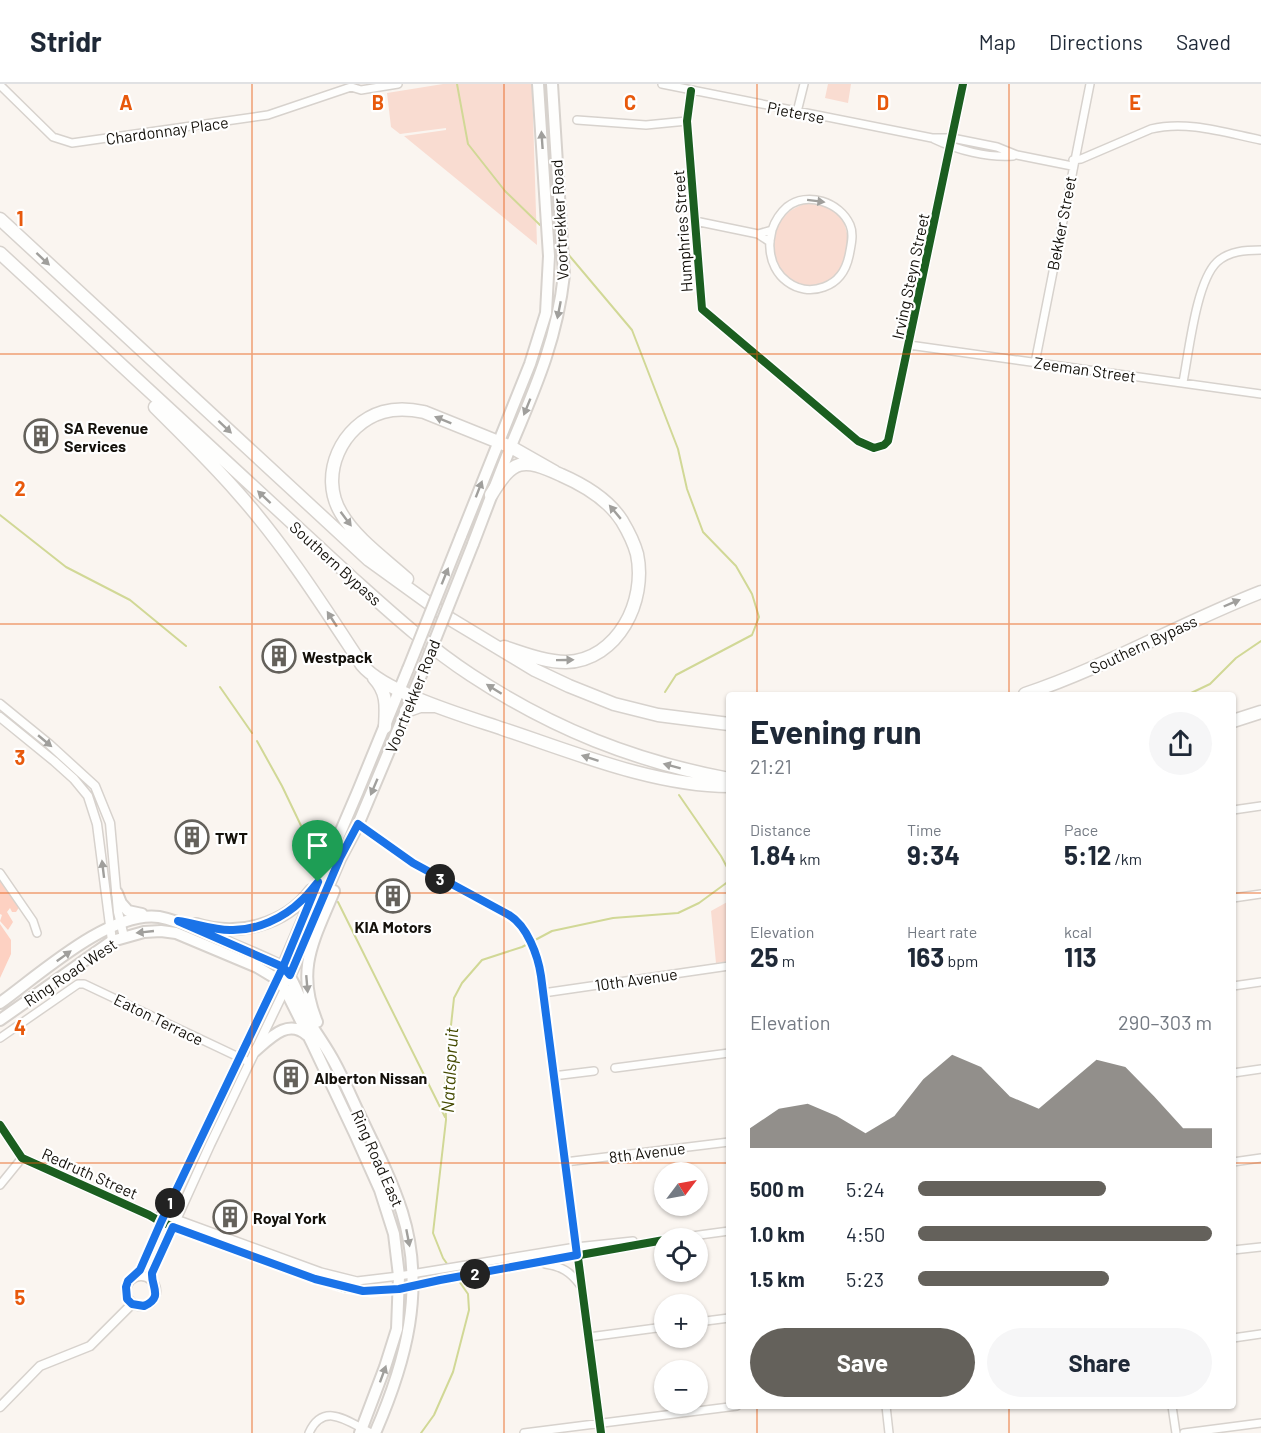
<!DOCTYPE html>
<meta charset="utf-8">
<style>
body{margin:0;font-family:Barlow,sans-serif;background:#f6f6f7;color:#1f2937;height:100vh;display:flex;flex-direction:column;font-size:22px;white-space:nowrap}
*{box-sizing:border-box;margin:0}
p{font-size:20px;color:#747a83}
.icon{flex:none;width:33px;height:33px;fill:none;stroke:currentColor;stroke-width:2;stroke-linecap:round;stroke-linejoin:round}
.map{position:relative;flex:1;overflow:hidden}
.details{position:absolute;left:726px;top:608px;width:510px;height:717px;display:flex;flex-direction:column;background:#fff;border-radius:6px;box-shadow:0 2px 4px #0004}
.details>*{flex:none}
.needle{width:39px;rotate:58deg}
.controls{position:absolute;left:654px;top:1078px;display:grid;gap:12px}
.controls a{display:grid;place-items:center;width:54px;height:54px;border-radius:50%;background:#fff;box-shadow:0 2px 4px #0004;font-size:30px}
.pin{position:absolute;display:grid;place-items:center;width:51px;height:51px;color:#fff;margin:-62px -26px;border-radius:50% 50% 50% 0;rotate:-45deg;box-shadow:0 0 6px #0007}
.pin .icon{rotate:45deg}
.km{position:absolute;width:30px;height:30px;margin:-15px;border-radius:50%;background:#222;color:#fff;font-size:16px;line-height:30px;text-align:center}
.round{display:grid;place-items:center;flex:none;width:63px;height:63px;border-radius:32px;background:#f6f6f7}
.headline{display:flex;align-items:center;justify-content:space-between;height:102px;padding:0 24px}
h1{font-size:33px;font-weight:700;line-height:45px}
.stats{display:grid;grid-template-columns:repeat(3,1fr);gap:9px;height:102px;padding:6px 24px}
.stats div{display:grid;align-content:center}
.stats b{font-size:26px;font-weight:700}
.stats small{font-size:16px;font-weight:400}
.stats p{font-size:16px}
.chart{height:168px;padding:12px 24px}
.chart p{display:flex;justify-content:space-between}
.chart svg{width:100%;height:108px;margin-top:6px;fill:#64615b;opacity:.7}
.action{display:flex;gap:12px;margin-top:auto;padding:12px 24px}
.action a{flex:1;height:69px;border-radius:36px;background:#64615b;color:#fff;font-size:24px;font-weight:700;line-height:69px;text-align:center}
.action a+a{background:#f6f6f7;color:#1f2937}
ul{padding:0 24px;list-style:none;font-size:20px}
li{display:grid;grid-template-columns:96px 72px 1fr;align-items:center;height:45px}
li i{height:15px;border-radius:8px;background:#64615b}
header{display:flex;align-items:center;gap:36px;box-sizing:border-box;height:84px;padding:0 30px;background:#fff;border-bottom:2px solid #e0e1e3}
header strong{font-size:28px}
nav{display:flex;gap:33px;margin-inline-start:auto;font-size:21px}
.map>svg:first-child{display:block}
.green{fill:#f9dcd1}
.forest{fill:#fdd1c2}
.lines{fill:none;stroke-linecap:round;stroke-linejoin:round}
.stream{stroke:#d1d896;stroke-width:2}
.minor-casing{stroke:#d7d2cd;stroke-width:10}
.tertiary-casing{stroke:#d7d2cd;stroke-width:11}
.primary-casing{stroke:#d7d2cd;stroke-width:14}
.motorway-casing{stroke:#d7d2cd;stroke-width:15}
.minor{stroke:#fefefd;stroke-width:7}
.tertiary{stroke:#fefefd;stroke-width:8}
.primary{stroke:#fefefd;stroke-width:10}
.motorway{stroke:#fefefd;stroke-width:12}
.primary-bridge-casing{stroke:#d7d2cd;stroke-width:14;stroke-linecap:butt}
.primary-bridge{stroke:#fefefd;stroke-width:10}
.cycleway-casing{stroke:#fff;stroke-width:11}
.cycleway{stroke:#1b5e20;stroke-width:8}
.oneway{fill:#a09f9c}
.route-casing{stroke:#fff;stroke-width:12}
.route{stroke:#1a73e8;stroke-width:8}
.grid{fill:none;stroke:#e8590c;stroke-width:1.5;stroke-opacity:0.55}
.labels{text-anchor:middle;dominant-baseline:central;stroke-width:4.5;stroke-linejoin:round;paint-order:stroke}
.street-label{font-size:16px;fill:#14110b;stroke:#fff}
.poi-label{font-size:16px;font-weight:bold;fill:#14110b;stroke:#fff;text-anchor:start}
.water-label{font-size:18px;font-style:italic;fill:#444a00;stroke:#fff}
.grid-label{font-size:20px;text-anchor:middle;font-weight:bold;fill:#e8590c;stroke:#fff;stroke-width:4.5;stroke-linejoin:round;paint-order:stroke}
</style>
<header>
<strong>Stridr</strong>
<nav><a>Map</a><a>Directions</a><a>Saved</a></nav>
</header>
<div class="map">
<svg width="1261" height="1349" viewBox="0 0 1261 1349">
<rect width="100%" height="100%" fill="#faf5f0"/>
<path class="green" d="M443 0H532L537 161 404 52 446 46V44L400 50 391 43 387 9Z
M828 0H851L848 19 825 14Z
M809 119C815 121 822 121 827 123 850 132 852 163 843 183 838 192 832 196 823 200 772 221 750 131 809 119Z
M729 817V877L716 879 711 827Z"/>
<path class="forest" d="M0 793 20 822 16 828H12L10 824 7 828 13 838 8 846 0 837 2 831 0 830Z
M0 840 11 856V870L0 894Z"/>
<g class="lines">
<path class="stream" d="M457 0 468 60 505 107 540 141
M568 170 632 246 678 365 687 405 703 448 736 482 752 510 759 533 752 551 676 591 665 608
M0 431 66 483 130 516 186 562
M220 603 252 649
M1189 610 1210 600 1236 574 1261 557
M257 657 282 702 317 775
M679 711 721 772 729 787
M338 818 445 1033
M421 1349 434 1331 453 1288 469 1226 468 1210 443 1174 433 1149 446 1036 445 996 454 914 462 899 482 876 522 863 552 847 613 834 678 829 699 819 729 797"/>
<defs>
<path id="minor" d="M662 0 932 54H952L997 63 1017 71 1072 82
M0 1 53 53 72 59 268 31 351 3
M351 3 361 6 398 0
M691 7 687 37 702 225 858 357 874 364 884 361 888 357 963 0
M797 28 804 0
M577 36 646 41 687 37
M934 55C957 66 988 74 1013 72
M1073 76 1081 75 1151 45C1187 36 1226 49 1261 56
M695 137 758 150 770 158
M758 150 772 146C775 137 780 129 787 123 807 107 840 118 850 141 854 150 851 162 849 172 846 186 838 198 824 203 797 213 771 192 770 164 769 158 771 152 772 146
M909 261 1261 310
M1035 279 1090 0
M1183 298C1189 268 1196 198 1217 178 1229 167 1246 166 1261 166
M1233 726 1261 722
M358 740 413 779 513 834C528 847 538 872 541 892L601 1349
M0 789 33 837 37 849
M1233 814 1261 810
M1233 902 1261 898
M543 909 729 882
M0 954 78 900H84L249 978
M615 984 729 969
M1233 989 1261 985
M553 992 594 987
M0 1041 22 1074 149 1131 161 1138 315 1195 344 1204 371 1208 399 1205 440 1196 664 1156
M565 1078 729 1058
M1233 1078 1261 1074
M0 1101 22 1074
M160 1131 176 1135 321 1188 357 1197 399 1192 576 1163 633 1157
M670 1155 729 1147
M1233 1166 1261 1163
M545 1180C561 1182 571 1188 580 1201
M698 1238 729 1234
M589 1253 664 1243
M1233 1254 1261 1250
M886 1322 889 1349
M1172 1322 1176 1349
M309 1349C324 1316 350 1339 371 1349
M524 1349 737 1322
M1184 1349 1261 1339"/>
<path id="tertiary" d="M0 620 49 660 95 702 110 739 118 828 124 853
M0 633 54 677 74 695 88 712 97 740 112 857
M126 1207a15 15 0 1 1 30 0a15 15 0 1 1-30 0Z
M133 1193 140 1186 161 1138 277 895
M152 1196V1189L210 1061 285 905
M0 1323 40 1282 90 1262 132 1220"/>
<path id="primary" d="M461 452 530 280 546 229 549 172 538 0
M473 460C486 426 499 391 513 357 537 300 557 254 564 191L552 0
M117 809 121 819 128 827 142 830
M196 840C238 853 285 841 311 806
M281 887 358 707 408 585
M288 896 340 775 357 743 421 591
M0 919C39 891 110 826 159 833 176 836 190 843 206 850 232 860 258 871 283 883 296 897 304 929 315 947 321 956 327 965 332 974 344 995 353 1018 364 1040 378 1069 392 1097 402 1128 426 1205 406 1278 375 1349
M0 936 112 857 144 848 161 847 176 849 257 883 277 895 285 905 312 959 355 1050 380 1106 394 1150 399 1192 397 1245 385 1283 360 1349
M317 938C295 885 314 856 334 807
M255 967C270 954 288 934 307 951"/>
<path id="motorway" d="M0 135 369 476 452 536 535 586 569 602 614 620 658 631 729 640
M0 169 351 493C389 527 428 563 471 591 553 645 634 677 729 695
M155 323C183 351 212 379 238 409 285 462 323 522 362 581 385 609 468 633 503 645 573 668 654 702 729 702
M491 411C513 375 522 373 561 391 584 401 608 415 622 437 628 447 634 459 637 470 647 517 618 576 566 578 545 578 523 569 504 563
M407 495C385 475 356 455 341 429 318 391 342 340 383 328 397 324 410 325 424 328L511 363 555 388
M374 594C388 609 386 623 385 643
M1025 610C1106 583 1181 539 1261 508
M406 627 420 622H433
M1233 637 1261 628"/>
</defs>
<use href="#minor" class="minor-casing"/>
<use href="#tertiary" class="tertiary-casing"/>
<use href="#primary" class="primary-casing"/>
<use href="#motorway" class="motorway-casing"/>
<use href="#minor" class="minor"/>
<use href="#tertiary" class="tertiary"/>
<use href="#primary" class="primary"/>
<use href="#motorway" class="motorway"/>
<defs>
<path id="primary-bridge" d="M408 585 461 452
M421 591 473 460"/>
</defs>
<use href="#primary-bridge" class="primary-bridge-casing"/>
<use href="#primary-bridge" class="primary-bridge"/>
<defs>
<path id="cycleway" d="M691 7 687 37 702 225 858 357 874 364 884 361 888 357 963 0
M358 740 413 779 513 834C528 847 538 872 541 892L601 1349
M0 1041 22 1074 149 1131 161 1138 315 1195 344 1204 371 1208 399 1205 440 1196 664 1156"/>
</defs>
<use href="#cycleway" class="cycleway-casing"/>
<use href="#cycleway" class="cycleway"/>
</g>
<defs><path id="oneway-solid" d="M-6-.8H1V-3.2L6.5 0L1 3.2V.8H-6Z" transform="scale(1.5)"/></defs>
<g class="oneway">
<use href="#oneway-solid" transform="translate(542 56) rotate(-94)"/>
<use href="#oneway-solid" transform="translate(816 117) rotate(7)"/>
<use href="#oneway-solid" transform="translate(43 175) rotate(43)"/>
<use href="#oneway-solid" transform="translate(559 226) rotate(101)"/>
<use href="#oneway-solid" transform="translate(527 323) rotate(112)"/>
<use href="#oneway-solid" transform="translate(443 336) rotate(-158)"/>
<use href="#oneway-solid" transform="translate(225 343) rotate(43)"/>
<use href="#oneway-solid" transform="translate(479 405) rotate(-69)"/>
<use href="#oneway-solid" transform="translate(264 413) rotate(-137)"/>
<use href="#oneway-solid" transform="translate(615 428) rotate(-130)"/>
<use href="#oneway-solid" transform="translate(346 435) rotate(53)"/>
<use href="#oneway-solid" transform="translate(445 492) rotate(-68)"/>
<use href="#oneway-solid" transform="translate(1232 519) rotate(-23)"/>
<use href="#oneway-solid" transform="translate(332 535) rotate(-123)"/>
<use href="#oneway-solid" transform="translate(565 576) rotate(-1)"/>
<use href="#oneway-solid" transform="translate(494 605) rotate(-148)"/>
<use href="#oneway-solid" transform="translate(45 657) rotate(40)"/>
<use href="#oneway-solid" transform="translate(590 674) rotate(-162)"/>
<use href="#oneway-solid" transform="translate(672 682) rotate(-165)"/>
<use href="#oneway-solid" transform="translate(374 703) rotate(113)"/>
<use href="#oneway-solid" transform="translate(103 785) rotate(-97)"/>
<use href="#oneway-solid" transform="translate(145 848) rotate(174)"/>
<use href="#oneway-solid" transform="translate(64 872) rotate(-36)"/>
<use href="#oneway-solid" transform="translate(307 900) rotate(85)"/>
<use href="#oneway-solid" transform="translate(408 1154) rotate(79)"/>
<use href="#oneway-solid" transform="translate(383 1290) rotate(-70)"/>
</g>
<g class="lines">
<defs>
<path id="route" d="M318 798C313 804 308 811 302 816 284 834 256 847 230 846 212 846 195 839 178 837L283 883 161 1138 140 1186 128 1197 126 1203 127 1215 132 1220 144 1222C164 1213 151 1203 152 1189L173 1143 315 1195 363 1207 399 1205 440 1196 577 1171 541 892C538 871 527 842 509 831L413 779 358 740 340 774 290 891 283 883 318 798"/>
</defs>
<use href="#route" class="route-casing"/>
<use href="#route" class="route"/>
</g>
<path class="grid" d="M252 0V1349M504 0V1349M757 0V610M1009 0V610M0 270H1261M0 540H1261M0 809H729M1233 809H1261M0 1079H729M1233 1079H1261M757 1322V1349M1009 1322V1349"/>
<defs>
<symbol id="building-ring" viewBox="-11 -11 22 22"><circle r="9.5" fill="#fff" stroke="#64615b" stroke-width="1.5"/><path d="M-4-6H4V6H1V3H-1V6H-4ZM-2.5-4.3h1.7v1.8h-1.7ZM.8-4.3h1.7v1.8H.8ZM-2.5-1h1.7V.8h-1.7ZM.8-1h1.7V.8H.8Z" fill="#64615b"/></symbol>
</defs>
<g fill-rule="evenodd">
<use href="#building-ring" x="22" y="333" width="38" height="38"/>
<use href="#building-ring" x="260" y="553" width="38" height="38"/>
<use href="#building-ring" x="173" y="734" width="38" height="38"/>
<use href="#building-ring" x="374" y="793" width="38" height="38"/>
<use href="#building-ring" x="272" y="974" width="38" height="38"/>
<use href="#building-ring" x="211" y="1114" width="38" height="38"/>
</g>
<g class="labels">
<g class="street-label">
<text transform="translate(796 28) rotate(11)">Pieterse</text>
<text transform="translate(167 46) rotate(-8)">Chardonnay Place</text>
<text transform="translate(559 136) rotate(-93)">Voortrekker Road</text>
<text transform="translate(1061 139) rotate(-79)">Bekker Street</text>
<text transform="translate(682 147) rotate(-94)">Humphries Street</text>
<text transform="translate(910 192) rotate(-78)">Irving Steyn Street</text>
<text transform="translate(1085 285) rotate(8)">Zeeman Street</text>
<text transform="translate(336 479) rotate(42)">Southern Bypass</text>
<text transform="translate(1143 560) rotate(-25)">Southern Bypass</text>
<text transform="translate(412 612) rotate(-68)">Voortrekker Road</text>
<text transform="translate(70 888) rotate(-34)">Ring Road West</text>
<text transform="translate(636 895) rotate(-8)">10th Avenue</text>
<text transform="translate(159 935) rotate(26)">Eaton Terrace</text>
<text transform="translate(647 1068) rotate(-7)">8th Avenue</text>
<text transform="translate(378 1074) rotate(66)">Ring Road East</text>
<text transform="translate(90 1089) rotate(24)">Redruth Street</text>
</g>
<g class="poi-label">
<text x="64" y="343">SA Revenue<tspan x="64" dy="18">Services</tspan></text>
<text x="302" y="572">Westpack</text>
<text x="215" y="753">TWT</text>
<text x="393" y="842" text-anchor="middle">KIA Motors</text>
<text x="314" y="993">Alberton Nissan</text>
<text x="253" y="1133">Royal York</text>
</g>
<g class="water-label">
<text transform="translate(449 986) rotate(-87)">Natalspruit</text>
</g>
</g>
<g class="grid-label">
<text x="126" y="26">A</text>
<text x="378" y="26">B</text>
<text x="630" y="26">C</text>
<text x="883" y="26">D</text>
<text x="1135" y="26">E</text>
<text x="20" y="142">1</text>
<text x="20" y="412">2</text>
<text x="20" y="681">3</text>
<text x="20" y="951">4</text>
<text x="20" y="1221">5</text>
</g>
</svg>
<div class="controls">
<a><svg class="needle" viewBox="-14 -14 28 28"><path d="M0-13l5 13h-10z" fill="#e53935"/><path d="M0 13l5-13h-10z" fill="#747a83"/></svg></a>
<a><svg class="icon" aria-label="locate" viewBox="0 0 24 24"><circle cx="12" cy="12" r="6"/><path d="M12 2v4M12 18v4M2 12h4M18 12h4"/></svg></a>
<a>+</a>
<a>−</a>
</div>
<div class="pin" style="left:318px;top:798px;background:#1e9e55"><svg class="icon" aria-label="arrive" viewBox="0 0 24 24"><path d="M6 21V4h12l-3 4 3 4H6"/></svg></div>
<b class="km" style="left:170px;top:1119px">1</b>
<b class="km" style="left:475px;top:1190px">2</b>
<b class="km" style="left:440px;top:795px">3</b>
<section class="details">
<div class="headline"><div><h1>Evening run</h1><p>21:21</p></div><a class="round"><svg class="icon" aria-label="share" viewBox="0 0 24 24"><path d="M12 15V3M7 8l5-5 5 5M5 13v7h14v-7"/></svg></a></div>
<div class="stats">
<div><p>Distance</p><b>1.84<small> km</small></b></div>
<div><p>Time</p><b>9:34</b></div>
<div><p>Pace</p><b>5:12<small> /km</small></b></div>
</div>
<div class="stats">
<div><p>Elevation</p><b>25<small> m</small></b></div>
<div><p>Heart rate</p><b>163<small> bpm</small></b></div>
<div><p>kcal</p><b>113</b></div>
</div>
<div class="chart"><p><span>Elevation</span>290–303 m</p>
<svg viewBox="0 0 160 44" preserveAspectRatio="none"><path d="M0 44V36L10 28L20 26L30 31L40 38L50 31L60 16L70 6L80 11L90 23L100 28L110 18L120 8L130 11L140 23L150 36L160 36V44z"/></svg>
</div>
<ul>
<li><b>500 m</b>5:24<i style="width:64%"></i></li>
<li><b>1.0 km</b>4:50<i style="width:100%"></i></li>
<li><b>1.5 km</b>5:23<i style="width:65%"></i></li>
</ul>
<div class="action"><a>Save</a><a>Share</a></div>
</section>
</div>
